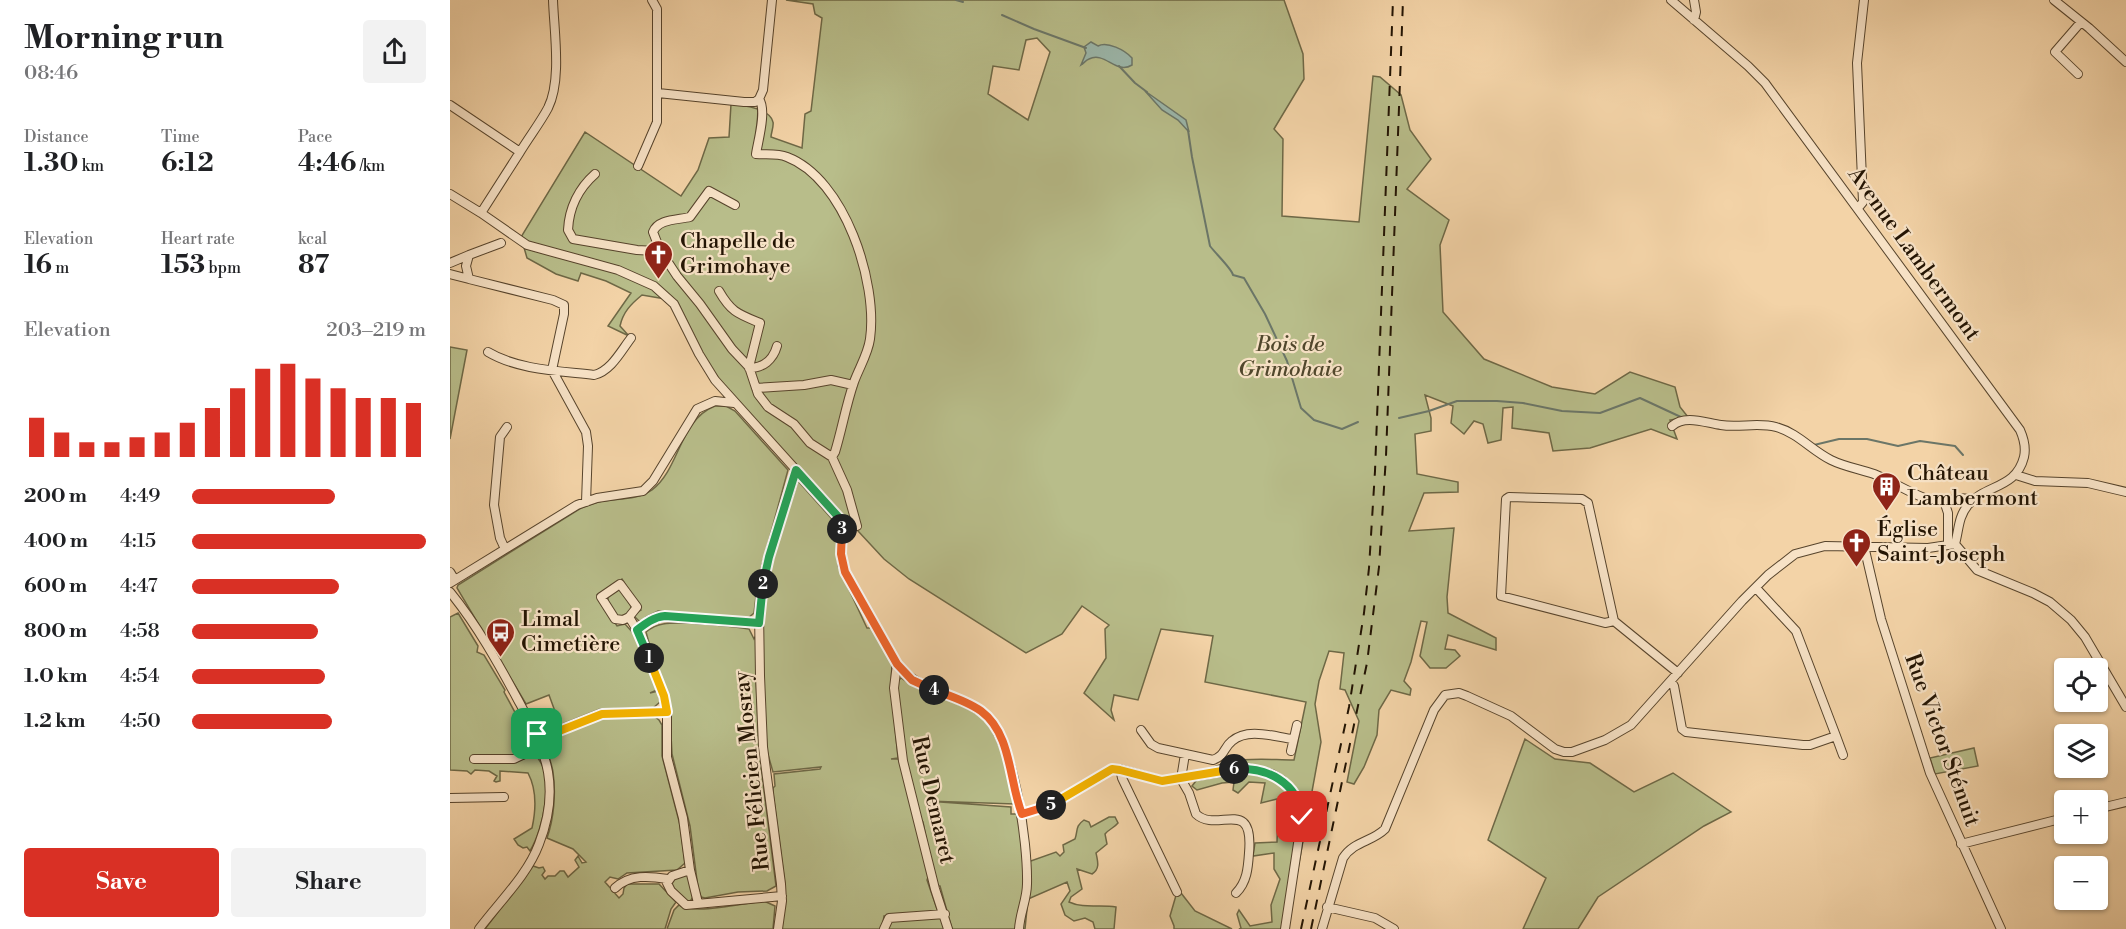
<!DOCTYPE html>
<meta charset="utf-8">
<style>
body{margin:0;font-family:"Libre Bodoni",serif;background:#f2f2f2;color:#202124;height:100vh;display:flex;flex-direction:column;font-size:22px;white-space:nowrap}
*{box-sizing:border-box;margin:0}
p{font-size:20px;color:#757577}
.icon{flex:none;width:33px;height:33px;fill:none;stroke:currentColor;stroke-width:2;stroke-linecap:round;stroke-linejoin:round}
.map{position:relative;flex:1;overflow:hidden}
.drawer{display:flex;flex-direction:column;background:#fff;width:450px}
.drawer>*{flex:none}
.fabs{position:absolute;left:1604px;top:658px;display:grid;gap:12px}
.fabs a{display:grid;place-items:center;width:54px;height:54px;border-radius:6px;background:#fff;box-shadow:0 2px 4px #0004;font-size:30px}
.pin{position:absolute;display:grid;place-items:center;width:51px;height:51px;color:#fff;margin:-26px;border-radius:12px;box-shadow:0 3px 9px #0006}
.km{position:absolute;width:30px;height:30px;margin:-15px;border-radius:50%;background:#222;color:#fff;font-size:16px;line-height:30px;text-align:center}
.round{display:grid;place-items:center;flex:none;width:63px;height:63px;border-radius:6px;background:#f2f2f2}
.head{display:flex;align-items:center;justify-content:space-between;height:102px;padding:0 24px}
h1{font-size:33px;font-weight:700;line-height:45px}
.metrics{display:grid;grid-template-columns:repeat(3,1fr);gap:9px;height:102px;padding:6px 24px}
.metrics div{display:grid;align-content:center}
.metrics b{font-size:26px;font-weight:700}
.metrics small{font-size:16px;font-weight:400}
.metrics p{font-size:16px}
.chart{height:168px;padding:12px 24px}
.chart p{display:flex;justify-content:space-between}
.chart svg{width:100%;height:108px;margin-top:6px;stroke:#d93025;stroke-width:6}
.button{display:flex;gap:12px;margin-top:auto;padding:12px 24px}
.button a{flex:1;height:69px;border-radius:6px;background:#d93025;color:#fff;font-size:24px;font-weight:700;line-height:69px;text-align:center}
.button a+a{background:#f2f2f2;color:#202124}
ul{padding:0 24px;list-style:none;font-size:20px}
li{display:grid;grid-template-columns:96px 72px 1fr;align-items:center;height:45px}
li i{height:15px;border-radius:8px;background:#d93025}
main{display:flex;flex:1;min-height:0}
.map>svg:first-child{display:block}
.green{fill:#b8bd8a;stroke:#6e6846;stroke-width:1.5;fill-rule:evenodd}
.water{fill:#9bb7ab;stroke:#6b7668;stroke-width:1.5}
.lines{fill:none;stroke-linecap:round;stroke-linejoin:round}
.stream{stroke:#6b7668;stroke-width:2}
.minor-casing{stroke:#57442c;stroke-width:10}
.minor{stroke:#f7e2c6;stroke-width:8}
.rail{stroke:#231403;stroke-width:2;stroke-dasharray:10 10;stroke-linecap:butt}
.split-1-casing{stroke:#fff;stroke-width:12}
.split-2-casing{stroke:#fff;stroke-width:12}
.split-3-casing{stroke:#fff;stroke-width:12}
.split-4-casing{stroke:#fff;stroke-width:12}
.split-5-casing{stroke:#fff;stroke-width:12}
.split-6-casing{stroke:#fff;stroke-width:12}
.split-7-casing{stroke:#fff;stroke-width:12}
.split-1{stroke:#f5b400;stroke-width:8}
.split-2{stroke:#22a559;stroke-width:8}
.split-3{stroke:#22a559;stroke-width:8}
.split-4{stroke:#f0652b;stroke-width:8}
.split-5{stroke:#f0652b;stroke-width:8}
.split-6{stroke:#f5b400;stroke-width:8}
.split-7{stroke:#22a559;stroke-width:8}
.labels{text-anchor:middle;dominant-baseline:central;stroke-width:4.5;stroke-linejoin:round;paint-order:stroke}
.poi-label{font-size:22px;fill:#231403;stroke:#f7e2c6;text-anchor:start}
.street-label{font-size:22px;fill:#231403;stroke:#f7e2c6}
.park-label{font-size:22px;font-style:italic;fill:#50472c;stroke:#f7e2c6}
</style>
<main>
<section class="drawer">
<div class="head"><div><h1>Morning run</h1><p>08:46</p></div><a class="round"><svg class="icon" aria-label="share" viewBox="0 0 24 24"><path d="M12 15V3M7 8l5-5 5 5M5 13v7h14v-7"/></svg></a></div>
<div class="metrics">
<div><p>Distance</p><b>1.30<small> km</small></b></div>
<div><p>Time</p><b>6:12</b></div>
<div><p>Pace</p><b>4:46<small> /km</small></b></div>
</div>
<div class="metrics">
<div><p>Elevation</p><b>16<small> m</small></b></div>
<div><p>Heart rate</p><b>153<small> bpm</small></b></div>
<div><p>kcal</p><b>87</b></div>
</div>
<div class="chart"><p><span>Elevation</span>203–219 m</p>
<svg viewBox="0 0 160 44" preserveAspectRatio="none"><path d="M5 44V28M15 44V34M25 44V38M35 44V38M45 44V36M55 44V34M65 44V30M75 44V24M85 44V16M95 44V8M105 44V6M115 44V12M125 44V16M135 44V20M145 44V20M155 44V22"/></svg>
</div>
<ul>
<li><b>200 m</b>4:49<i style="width:61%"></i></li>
<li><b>400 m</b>4:15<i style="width:100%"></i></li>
<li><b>600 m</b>4:47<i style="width:63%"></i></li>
<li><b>800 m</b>4:58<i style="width:54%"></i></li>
<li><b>1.0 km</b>4:54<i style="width:57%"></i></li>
<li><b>1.2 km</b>4:50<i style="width:60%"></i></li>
</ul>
<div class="button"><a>Save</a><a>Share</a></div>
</section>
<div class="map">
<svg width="1676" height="929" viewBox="0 0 1676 929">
<rect width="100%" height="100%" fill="#f3d3a7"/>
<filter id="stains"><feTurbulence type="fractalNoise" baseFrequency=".00333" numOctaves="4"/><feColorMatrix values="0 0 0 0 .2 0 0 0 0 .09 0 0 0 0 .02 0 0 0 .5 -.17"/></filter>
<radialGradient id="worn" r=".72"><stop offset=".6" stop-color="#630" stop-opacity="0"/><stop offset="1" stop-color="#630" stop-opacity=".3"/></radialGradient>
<path class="green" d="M336 0H834L853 54 854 79 824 129 833 139 832 216 909 222 923 76 930 77 951 95 960 130 981 159 957 189 999 220 990 245 993 312 1034 359 1102 387 1145 394 1180 372 1225 387 1230 407 1238 417 1220 420 1227 439 1201 429 1140 448 1103 451 1099 433 1062 428 1063 407 1053 408 1051 440 1038 443 1033 424 1024 421 1014 434 1001 423 1003 406 975 395 981 418V431L965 434 967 474 1008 482V492L974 493 959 531 1004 528 997 597 998 613 1046 638V650L998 635 995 649 1005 650 1010 656 996 668H980L970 656 977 622 971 621 961 662 954 681 961 689 960 695 941 690 929 710 927 735 914 767 904 784 897 782 909 721 895 690 890 689 894 653 879 651 869 681 865 704 871 742 837 929H789L791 928 787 914 789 910 800 926 822 922 821 905 830 879 824 869V853L803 856 805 843 827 842 828 807 827 799 811 803 815 783 799 782 788 793 783 790 784 782 772 783 747 790 742 786C766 752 808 760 844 760L856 702 755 682 763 636 711 629 688 700 664 695 661 710 664 720 634 693 656 658 655 629 659 625 632 606 612 634 576 653 459 579 434 559 279 392 258 364 227 301 192 295C181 304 173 312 170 326L179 336 158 326 181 293 156 281 131 273 128 281 106 274 77 258 71 237 135 132 231 196 248 170 259 138 279 137 281 104C292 105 320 108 323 122 324 126 321 133 321 137L352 148 355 114 361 111 372 18 365 14 363 4ZM587 38 600 52 578 120 538 94 543 66 569 70 576 40Z
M0 347 17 350 0 439Z
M265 406H276L285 411 338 470 308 580 304 613 298 618 208 611 196 617V621H189L183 615 191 610 172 579 147 595 167 626 175 624 184 634 207 690 200 693 208 691 210 702 203 708 150 709 110 725 99 695 76 704 7 588 8 585 131 508C136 506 142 504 148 502 167 498 186 501 202 490 230 469 229 420 265 406Z
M348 481 382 519 385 526 388 566 417 628H422L442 663 441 686 448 758 441 759H448L451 765 456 760 447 682 451 678C472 694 496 697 518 708 552 725 558 772 565 804L476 801 561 807V814H566L569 820 578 862 606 852 610 856 614 852 613 845 625 839C628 831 625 826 634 820L639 822 641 827 659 817H665L668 823C664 828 659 829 655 834L657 844 646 853C648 862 650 869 642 874L627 869 632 889 621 897 619 902C634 909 650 904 666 907L664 929H645L643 922 635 918 624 921 615 915 611 904 620 891 617 882 578 899 575 929H502L490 886H487L483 875 473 822H469L479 875 477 880 488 912 434 916 432 929H332L335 885 323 793V788L325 786 324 774 370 769 371 767 323 772 317 751 313 679 306 676 309 750 326 886 317 891 288 892 255 898 251 897 248 888 240 826 222 754 219 697 202 654 196 632C201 628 206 625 213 624 232 621 279 626 299 629L304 639 307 634 320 557 323 556Z
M168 590H171L181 606 180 614 172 617 166 615 158 602V595Z
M8 613 28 646 27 652 34 655 55 690 54 692 83 746 62 757 64 762 85 755C106 774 93 830 80 851L77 847 73 848 68 845 64 839 82 828C86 810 87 790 78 773L50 771V781L46 782 44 781 47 776 39 771 25 770 21 774 17 771 0 770V617Z
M162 717H205L209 720 212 725V756L230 825 235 863 227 870 177 873 168 879 160 877 155 882 169 898 173 894 174 888 177 884H209L226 902 221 909 215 929H35L83 866 89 868 93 867 95 871 92 875 95 879 98 876H105L110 871H114L118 877 129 867 125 860 128 856 132 863 136 862 123 849 97 838C104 818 106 793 103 772 102 764 96 752 98 744 99 739 100 739 104 737L145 721Z
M1075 739 1105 759 1140 763 1184 792 1223 773 1281 812 1254 826 1148 897 1128 929H1073L1096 878 1038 840Z
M1524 748 1528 766 1485 774 1480 758Z
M236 875 239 876 243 897 239 903 223 890 221 884 224 879Z
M727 892 731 893 745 911 782 929H724V926L720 916Z
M314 901 325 906 323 929H217L224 910 229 905C245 915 294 903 314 901Z
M492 917 495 929H436L442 921Z"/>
<path class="water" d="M641 42 648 46C657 41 675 50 682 58V65C666 75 655 51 639 59 636 60 634 63 631 65L636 53 634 47Z
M695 91 736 120 739 132 728 120 712 110Z"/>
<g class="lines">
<path class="stream" d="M506 0 513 2
M552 15 584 29 636 48
M669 66 685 83 697 92
M738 130 742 157 760 246C766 254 782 269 783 275L794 278 815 314 837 361 851 408 864 420 892 429 908 422
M949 418 979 411 1007 401H1047L1073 403 1112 411 1150 413 1190 398 1233 418
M1364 445 1389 439H1417L1448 446 1470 441 1505 446 1513 455"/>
<defs>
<path id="minor" d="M322 0 313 90 309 99C317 110 308 141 306 154 316 155 327 153 337 157 395 179 428 283 420 339 418 354 409 368 404 382 396 405 392 429 385 452L382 457 397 490 407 526
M1221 0 1298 66 1315 83 1570 430C1574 439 1576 448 1574 457 1566 489 1536 484 1518 505 1508 517 1509 530 1505 544
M1244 0 1246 12 1244 20
M1604 0 1639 28 1676 62
M1628 74 1605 52 1631 22
M208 93 294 102H305L309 99
M0 105 70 152 31 213
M70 152C79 137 90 123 98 108 112 80 104 31 103 0
M188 166 207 122V9L202 0
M145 174C129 188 119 208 118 230L123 239 187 250 206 251 212 254
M0 194 31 213 77 245 168 270 204 286 224 304 249 354 265 380 393 522 391 554 395 572 447 664C467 691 503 692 530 711 564 733 578 844 577 884 577 899 570 913 569 929
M285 205 259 191 240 217C227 220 208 219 203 232L210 250 227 276 250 304 282 349 299 367
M1408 208 1413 202 1407 63 1414 0
M51 243 19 255 16 266 19 279 103 300 114 305V314L102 370 136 432 138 446 136 502
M0 263 19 255
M0 274 19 279
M269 291C281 312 288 314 310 323L299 367 308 394 318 407 344 424 360 443 382 457
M38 352C68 370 110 371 144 375 161 371 171 351 181 338
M299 368C313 368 323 360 327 346
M306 388 354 385 381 380 403 385
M1222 426C1235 414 1256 423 1271 425 1289 428 1308 422 1326 427 1348 433 1361 450 1381 460 1395 467 1410 469 1424 474 1444 482 1462 495 1483 501 1497 505 1508 493 1523 501
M1566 475 1585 481 1638 483 1676 492
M1494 501 1498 513V544
M1505 544 1527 570 1583 593 1600 602 1621 620 1635 637 1676 707
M1414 546 1431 619 1480 773 1551 929
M55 549 50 538 44 505 50 437 57 427
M0 572 5 580
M0 583 127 505 147 498 193 491 203 481 247 409 265 401 284 403
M0 592C27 625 48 663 68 700 81 724 93 745 98 772 102 795 98 821 89 844 77 876 49 902 29 929
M179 617 173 620 165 619 151 597 170 584 187 607 179 617 187 630
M1164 621 1155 623 1051 596 1056 499 1059 497 1132 499 1138 503 1164 621 1228 673
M447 664 444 688 453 761 485 889 498 929
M1221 681 1224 686 1232 729 1236 732 1353 745H1360L1386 736 1346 631 1306 588
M691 730 701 744 708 748 763 760C776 755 773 748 782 741 798 727 825 737 843 739
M1386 736 1393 755
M89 739 151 714 217 712
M841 751 847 725
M735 754 731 779 739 793 746 814C767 834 804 795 799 853 798 868 797 882 786 893
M24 759H64L91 746
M670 769 672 778 727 892
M0 798 54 797
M1647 809 1676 802
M571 814 604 804 662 769 673 770 713 781 798 768 822 774 832 780 847 798 852 817 835 929
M1511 844 1614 818
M240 870 222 876 217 883 221 891 236 905 332 896
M165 888C180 874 199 876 218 879
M248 903 240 870 233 818 217 757V717L214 696 187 630 200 621 212 617 309 623
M877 907 925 918 944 929
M328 929 332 901 331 884 313 747 310 676 309 612 316 566 346 470
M434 929 439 918 495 914
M872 929 893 858C904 841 922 842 935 829L984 710 995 695 1009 693 1017 696 1061 716 1105 749 1114 752H1122L1155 740 1181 725 1292 601 1318 575 1345 554 1375 546 1478 548 1505 544"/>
</defs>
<use href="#minor" class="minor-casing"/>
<use href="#minor" class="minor"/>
<path class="rail" d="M851 929 899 707 914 613 919 568 925 471 943 0
M861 929 917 663 929 567 936 456 953 0"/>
</g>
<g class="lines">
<defs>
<path id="split-1" d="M87 734 89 739 152 714 217 712 214 696 199 658"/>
<path id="split-2" d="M199 658 187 630C196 623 204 617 215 616L309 623 313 584"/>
<path id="split-3" d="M313 584 319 557 346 470 393 522 392 529"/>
<path id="split-4" d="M392 529 391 554 395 572 447 664 462 680 484 690"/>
<path id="split-5" d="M484 690C500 696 517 701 531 711 562 734 559 782 572 814L601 805"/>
<path id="split-6" d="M601 805 662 769 670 770 712 781 784 769"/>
<path id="split-7" d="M784 769C817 767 848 782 852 817"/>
</defs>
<use href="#split-1" class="split-1-casing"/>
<use href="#split-2" class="split-2-casing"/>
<use href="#split-3" class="split-3-casing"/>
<use href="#split-4" class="split-4-casing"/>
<use href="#split-5" class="split-5-casing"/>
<use href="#split-6" class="split-6-casing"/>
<use href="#split-7" class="split-7-casing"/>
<use href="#split-1" class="split-1"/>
<use href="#split-2" class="split-2"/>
<use href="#split-3" class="split-3"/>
<use href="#split-4" class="split-4"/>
<use href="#split-5" class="split-5"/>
<use href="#split-6" class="split-6"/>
<use href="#split-7" class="split-7"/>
</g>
<defs>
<symbol id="church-pin" viewBox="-11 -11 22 30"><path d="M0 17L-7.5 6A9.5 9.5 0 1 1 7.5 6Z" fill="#8f2418" stroke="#f7e2c6"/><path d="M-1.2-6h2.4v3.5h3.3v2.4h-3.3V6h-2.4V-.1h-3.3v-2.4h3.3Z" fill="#fff"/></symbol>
<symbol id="building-pin" viewBox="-11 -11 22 30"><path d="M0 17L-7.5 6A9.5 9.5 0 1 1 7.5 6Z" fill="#8f2418" stroke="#f7e2c6"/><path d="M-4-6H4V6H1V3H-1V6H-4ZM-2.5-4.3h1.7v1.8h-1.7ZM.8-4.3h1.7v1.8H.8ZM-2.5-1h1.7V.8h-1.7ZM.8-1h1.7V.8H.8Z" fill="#fff"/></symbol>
<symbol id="bus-pin" viewBox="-11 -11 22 30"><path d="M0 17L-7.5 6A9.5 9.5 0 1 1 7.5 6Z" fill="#8f2418" stroke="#f7e2c6"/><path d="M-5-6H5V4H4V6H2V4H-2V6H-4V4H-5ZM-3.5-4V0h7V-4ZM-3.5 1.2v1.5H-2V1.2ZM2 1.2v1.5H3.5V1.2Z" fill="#fff"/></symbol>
</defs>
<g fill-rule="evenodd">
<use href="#church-pin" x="192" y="238" width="33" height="45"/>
<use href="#building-pin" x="1420" y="470" width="33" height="45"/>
<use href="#church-pin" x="1390" y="526" width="33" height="45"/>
<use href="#bus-pin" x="34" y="616" width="33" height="45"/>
</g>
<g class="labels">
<g class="poi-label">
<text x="230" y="241">Chapelle de<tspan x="230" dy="25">Grimohaye</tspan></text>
<text x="1457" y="473">Château<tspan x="1457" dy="25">Lambermont</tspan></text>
<text x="1427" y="529">Église<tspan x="1427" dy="25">Saint-Joseph</tspan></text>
<text x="71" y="619">Limal<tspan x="71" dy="25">Cimetière</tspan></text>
</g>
<g class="street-label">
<text transform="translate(1464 254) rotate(54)">Avenue Lambermont</text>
<text transform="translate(1492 740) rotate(70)">Rue Victor Sténuit</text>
<text transform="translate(302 771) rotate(-96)">Rue Félicien Mosray</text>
<text transform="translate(483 800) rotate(77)">Rue Demaret</text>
</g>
<g class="park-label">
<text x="840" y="344">Bois de<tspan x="840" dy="25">Grimohaie</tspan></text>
</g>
</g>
<rect width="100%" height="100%" filter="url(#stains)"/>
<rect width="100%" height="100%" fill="url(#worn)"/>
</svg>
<div class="fabs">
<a><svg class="icon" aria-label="locate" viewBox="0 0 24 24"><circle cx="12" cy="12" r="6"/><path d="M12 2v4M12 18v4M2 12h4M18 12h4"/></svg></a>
<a><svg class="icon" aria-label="layers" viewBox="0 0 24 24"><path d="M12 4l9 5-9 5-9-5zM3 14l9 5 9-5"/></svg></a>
<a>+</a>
<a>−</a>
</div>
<div class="pin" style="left:87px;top:734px;background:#1e9e55"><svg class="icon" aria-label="arrive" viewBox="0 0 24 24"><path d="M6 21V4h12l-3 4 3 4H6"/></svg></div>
<div class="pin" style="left:852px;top:817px;background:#d93025"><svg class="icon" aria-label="check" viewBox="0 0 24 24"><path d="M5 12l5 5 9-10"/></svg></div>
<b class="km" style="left:199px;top:658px">1</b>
<b class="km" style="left:313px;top:584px">2</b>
<b class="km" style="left:392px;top:529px">3</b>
<b class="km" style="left:484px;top:690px">4</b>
<b class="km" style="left:601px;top:805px">5</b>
<b class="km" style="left:784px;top:769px">6</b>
</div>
</main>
